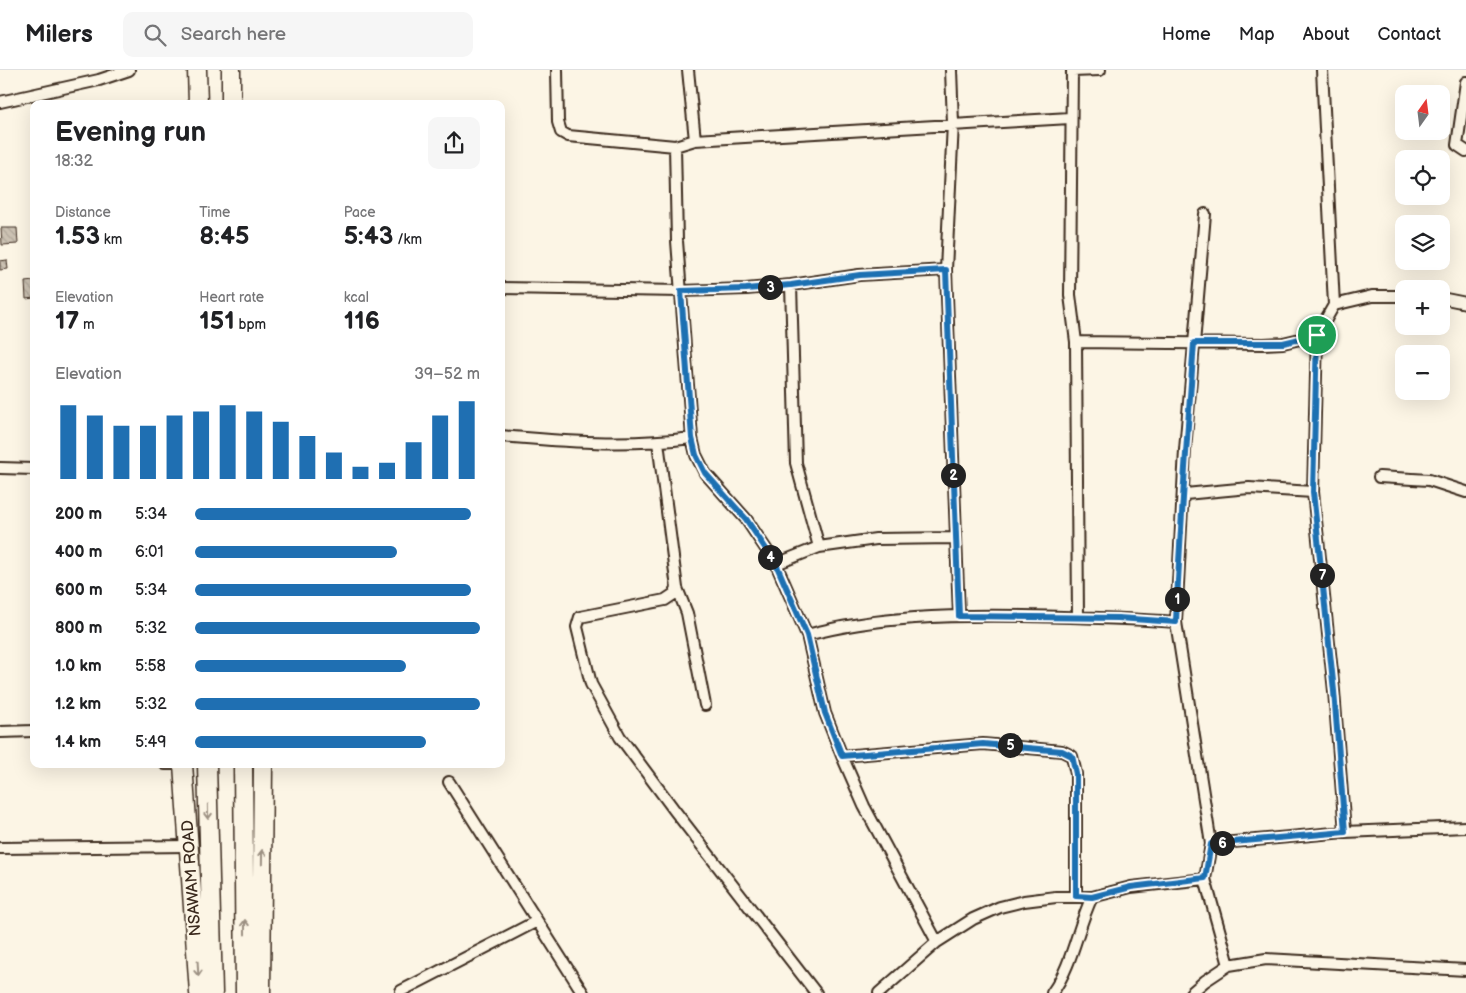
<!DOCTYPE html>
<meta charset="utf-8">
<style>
body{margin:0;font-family:"Balsamiq Sans",sans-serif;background:#f6f6f6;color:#202124;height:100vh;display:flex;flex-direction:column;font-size:19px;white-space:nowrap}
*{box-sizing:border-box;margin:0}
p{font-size:16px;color:#757577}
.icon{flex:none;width:28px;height:28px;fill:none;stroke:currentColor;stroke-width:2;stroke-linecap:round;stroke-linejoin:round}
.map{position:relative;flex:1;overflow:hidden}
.panel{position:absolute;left:30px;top:30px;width:475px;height:668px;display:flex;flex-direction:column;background:#fff;border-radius:10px;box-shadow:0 5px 20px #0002}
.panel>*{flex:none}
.needle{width:32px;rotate:14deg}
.controls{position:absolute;left:1395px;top:15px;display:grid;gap:10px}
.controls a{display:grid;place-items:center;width:55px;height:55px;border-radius:10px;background:#fff;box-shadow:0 5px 20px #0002;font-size:25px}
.pin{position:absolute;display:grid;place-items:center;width:42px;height:42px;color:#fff;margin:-21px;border:2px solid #fff;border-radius:50%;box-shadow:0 1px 5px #0007}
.km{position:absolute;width:25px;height:25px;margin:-12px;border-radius:50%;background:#222;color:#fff;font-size:14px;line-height:25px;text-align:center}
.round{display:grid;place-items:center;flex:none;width:52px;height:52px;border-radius:10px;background:#f6f6f6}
.overview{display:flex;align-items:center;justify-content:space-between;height:85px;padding:0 25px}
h1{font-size:28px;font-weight:600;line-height:38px}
.metrics{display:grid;grid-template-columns:repeat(3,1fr);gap:8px;height:85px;padding:5px 25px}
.metrics div{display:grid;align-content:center}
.metrics b{font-size:25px;font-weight:600}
.metrics small{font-size:14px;font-weight:400}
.metrics p{font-size:14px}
.chart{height:140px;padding:10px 25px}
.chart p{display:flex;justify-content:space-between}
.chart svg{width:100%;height:90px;margin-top:5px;stroke:#1f6fb2;stroke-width:6}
ul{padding:0 25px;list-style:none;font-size:16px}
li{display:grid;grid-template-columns:80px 60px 1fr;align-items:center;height:38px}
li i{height:12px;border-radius:6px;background:#1f6fb2}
header{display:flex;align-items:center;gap:30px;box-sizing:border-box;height:70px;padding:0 25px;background:#fff;border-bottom:1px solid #e0e0e0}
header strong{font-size:24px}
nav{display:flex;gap:28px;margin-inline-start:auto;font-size:18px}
.search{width:350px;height:45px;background:#f6f6f6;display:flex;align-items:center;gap:12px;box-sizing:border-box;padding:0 18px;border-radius:10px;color:#757577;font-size:19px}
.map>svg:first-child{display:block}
.building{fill:url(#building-back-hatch);stroke:#3b2a1e}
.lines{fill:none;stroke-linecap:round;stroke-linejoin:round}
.minor-casing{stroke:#3b2a1e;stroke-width:14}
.trunk-casing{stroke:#3b2a1e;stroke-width:21}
.minor{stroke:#fcf5e5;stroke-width:10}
.trunk{stroke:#fcf5e5;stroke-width:18}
.oneway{stroke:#9c9082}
.route-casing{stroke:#fff;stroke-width:10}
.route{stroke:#1f6fb2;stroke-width:6}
.labels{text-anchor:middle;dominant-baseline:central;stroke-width:4;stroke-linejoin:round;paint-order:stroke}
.street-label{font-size:16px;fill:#3b2a1e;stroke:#fcf5e5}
</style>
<header>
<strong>Milers</strong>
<div class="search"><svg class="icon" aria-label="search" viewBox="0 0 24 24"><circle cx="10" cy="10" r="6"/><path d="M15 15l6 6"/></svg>Search here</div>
<nav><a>Home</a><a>Map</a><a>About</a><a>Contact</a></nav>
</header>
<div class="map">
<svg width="1466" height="923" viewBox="0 0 1466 923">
<defs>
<pattern id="building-back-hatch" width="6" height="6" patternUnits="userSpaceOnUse" patternTransform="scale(1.25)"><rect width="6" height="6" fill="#ccc2b3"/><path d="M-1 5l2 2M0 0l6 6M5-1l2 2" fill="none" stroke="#b0a79a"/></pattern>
</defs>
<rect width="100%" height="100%" fill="#fcf5e5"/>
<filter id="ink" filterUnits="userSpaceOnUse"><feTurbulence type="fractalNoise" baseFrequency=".02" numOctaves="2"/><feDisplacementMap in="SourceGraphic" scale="10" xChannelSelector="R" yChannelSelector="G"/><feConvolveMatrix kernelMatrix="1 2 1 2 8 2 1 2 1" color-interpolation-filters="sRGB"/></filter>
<g filter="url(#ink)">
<path class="building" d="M1 158H17L18 174 2 175Z
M7 190 8 199 0 200V191Z
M34 211V228L26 229 25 212Z"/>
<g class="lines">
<defs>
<path id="minor" d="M557 0 558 52 561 62 568 66 675 76 695 70 1070 48
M688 0 695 70
M951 0 953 53 946 200 959 546
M1072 0 1070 225 1076 272
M1322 0 1334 235 1317 265 1313 422 1334 621 1345 762
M1072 1 1100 0
M1466 12 1457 75 1466 81
M0 32 99 10 129 0
M675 76 677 171 692 368 696 385 705 403 746 449 776 494 807 565 825 643 842 686 864 736 937 872
M1205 144 1185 380 1176 552 1211 774 1205 809 1229 895
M791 215 796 393 819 477
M501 218 681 221 746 219 791 215 859 205 946 200
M1441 228 1466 233
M1334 235 1372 226H1404
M501 366C565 372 628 376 692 368
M658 372 677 518 674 524 665 530 580 547 577 557 591 614 620 667 675 741 816 923
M0 398 34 399
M1379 407 1429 410 1466 422
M1185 424 1249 418 1313 422
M776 494 819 477 876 469 955 468
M677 518 687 543 705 635
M1078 547 1076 272 1264 274 1283 273 1317 265
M807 565C877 546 952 545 1023 546 1074 547 1125 548 1176 552
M0 662 34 661
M842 686 983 674 1062 681 1072 686 1076 704V827
M165 694H184
M449 712 583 923
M1211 774 1345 762 1466 757
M0 778 190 776
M401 921 537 851
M879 923 937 872 973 849 1000 837 1024 831 1056 827H1092L1131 817 1205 809
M1052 923C1073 894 1077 858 1092 827
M1191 923 1205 911 1229 895 1266 889 1466 900"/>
<path id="trunk" d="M197 0 198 34
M231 0V34
M183 694 199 923
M207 694 213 923
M243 694 245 923
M261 923 263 694"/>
</defs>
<use href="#minor" class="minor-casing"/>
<use href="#trunk" class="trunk-casing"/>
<use href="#minor" class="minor"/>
<use href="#trunk" class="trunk"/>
</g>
<defs><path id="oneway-shaft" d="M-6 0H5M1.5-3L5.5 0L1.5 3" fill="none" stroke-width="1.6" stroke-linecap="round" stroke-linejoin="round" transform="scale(1.25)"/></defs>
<g class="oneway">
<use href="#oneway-shaft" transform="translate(208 742) rotate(89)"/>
<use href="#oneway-shaft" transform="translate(262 787) rotate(-89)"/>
<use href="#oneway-shaft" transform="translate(245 857) rotate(-90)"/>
<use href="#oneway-shaft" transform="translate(198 899) rotate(87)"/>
</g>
</g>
<g class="lines" filter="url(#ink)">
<defs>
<path id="route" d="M946 200 959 546 1118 548 1176 552C1180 459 1187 366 1194 273H1283L1317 265 1313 422 1334 621 1345 762 1211 774 1205 808 1131 817 1092 827 1076 826V704L1072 686 1062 681 983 674 842 686 825 643 807 565 776 494 746 449 705 403 696 385 692 368 681 221 746 219 791 215 860 205Z"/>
</defs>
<use href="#route" class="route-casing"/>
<use href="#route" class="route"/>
</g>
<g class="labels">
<g class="street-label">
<text transform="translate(192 808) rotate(-94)">NSAWAM ROAD</text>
</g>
</g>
</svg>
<div class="controls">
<a><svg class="needle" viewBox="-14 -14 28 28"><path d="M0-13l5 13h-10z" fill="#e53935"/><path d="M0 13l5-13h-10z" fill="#757577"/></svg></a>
<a><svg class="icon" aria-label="locate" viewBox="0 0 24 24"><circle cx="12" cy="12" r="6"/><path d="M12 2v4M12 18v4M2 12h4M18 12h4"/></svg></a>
<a><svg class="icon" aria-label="layers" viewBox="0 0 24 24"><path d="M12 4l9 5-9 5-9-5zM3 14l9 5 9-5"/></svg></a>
<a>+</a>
<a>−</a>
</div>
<div class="pin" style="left:1317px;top:265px;background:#1e9e55"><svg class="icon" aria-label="arrive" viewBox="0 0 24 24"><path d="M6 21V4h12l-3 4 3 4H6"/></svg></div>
<b class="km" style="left:1177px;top:529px">1</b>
<b class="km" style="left:953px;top:405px">2</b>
<b class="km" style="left:770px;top:217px">3</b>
<b class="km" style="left:770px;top:487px">4</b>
<b class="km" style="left:1010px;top:675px">5</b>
<b class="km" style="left:1222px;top:773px">6</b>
<b class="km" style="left:1322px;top:505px">7</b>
<section class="panel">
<div class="overview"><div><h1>Evening run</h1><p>18:32</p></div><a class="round"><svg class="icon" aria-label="share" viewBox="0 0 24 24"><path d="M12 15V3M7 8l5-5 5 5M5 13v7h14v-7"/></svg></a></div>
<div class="metrics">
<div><p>Distance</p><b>1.53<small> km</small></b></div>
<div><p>Time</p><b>8:45</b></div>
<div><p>Pace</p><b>5:43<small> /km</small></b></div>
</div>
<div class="metrics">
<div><p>Elevation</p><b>17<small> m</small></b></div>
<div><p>Heart rate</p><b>151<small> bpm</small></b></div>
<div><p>kcal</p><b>116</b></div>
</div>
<div class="chart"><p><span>Elevation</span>39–52 m</p>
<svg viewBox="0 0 160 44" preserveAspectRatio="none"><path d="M5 44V8M15 44V13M25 44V18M35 44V18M45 44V13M55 44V11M65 44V8M75 44V11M85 44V16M95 44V23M105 44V31M115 44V38M125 44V36M135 44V26M145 44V13M155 44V6"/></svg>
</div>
<ul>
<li><b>200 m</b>5:34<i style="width:97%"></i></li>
<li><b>400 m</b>6:01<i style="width:71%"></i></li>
<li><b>600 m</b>5:34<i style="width:97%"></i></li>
<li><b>800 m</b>5:32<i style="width:100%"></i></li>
<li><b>1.0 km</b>5:58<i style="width:74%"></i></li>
<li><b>1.2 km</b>5:32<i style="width:100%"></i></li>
<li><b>1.4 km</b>5:49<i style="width:81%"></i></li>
</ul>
</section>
</div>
